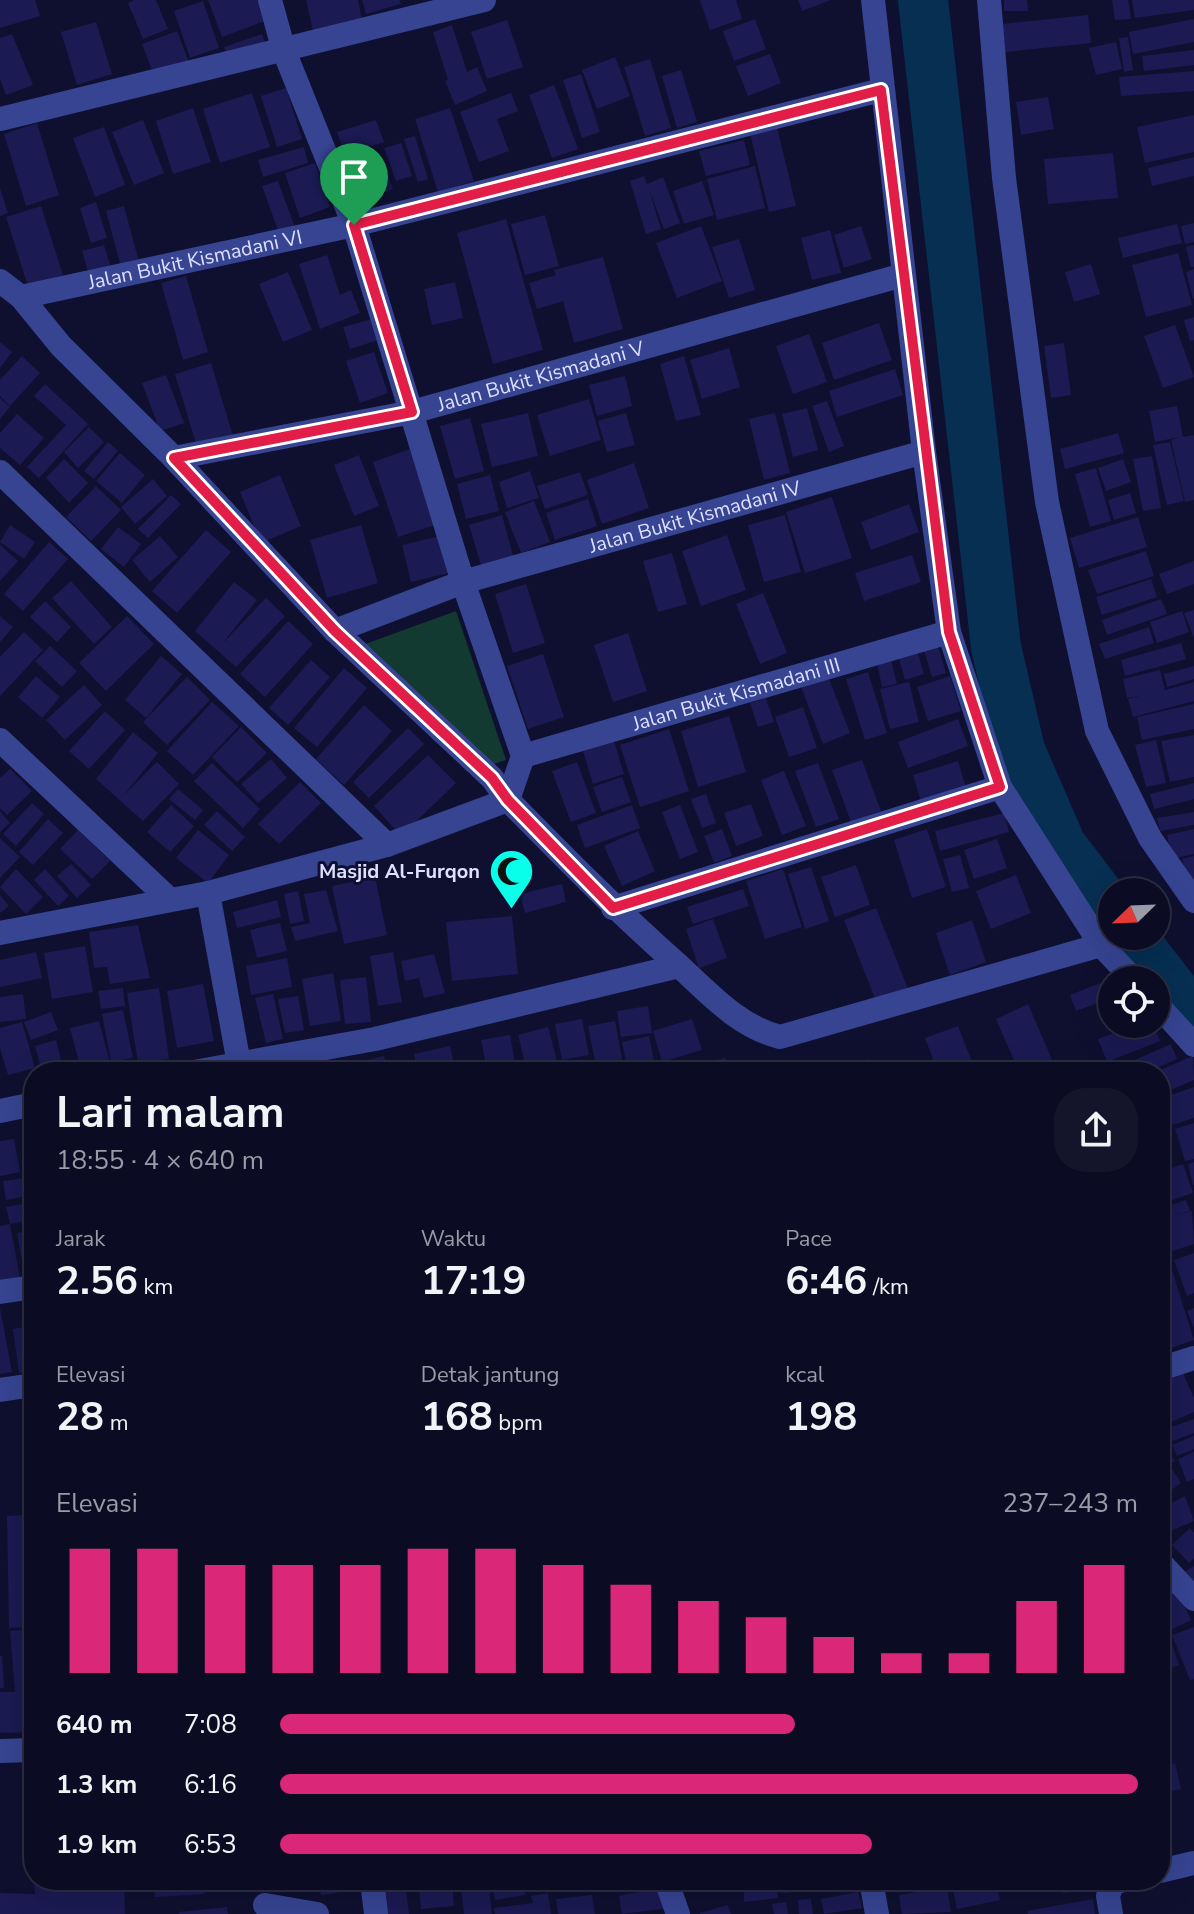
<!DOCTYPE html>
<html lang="id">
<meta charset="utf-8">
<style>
body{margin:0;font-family:"Nunito Sans",sans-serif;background:#14152b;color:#f1f3f6;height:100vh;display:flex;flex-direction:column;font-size:30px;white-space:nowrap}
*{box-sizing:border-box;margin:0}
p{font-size:26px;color:#9a9ba6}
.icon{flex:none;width:44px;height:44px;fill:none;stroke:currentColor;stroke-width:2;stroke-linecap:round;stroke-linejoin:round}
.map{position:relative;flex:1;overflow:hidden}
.details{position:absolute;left:24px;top:1062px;width:1146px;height:828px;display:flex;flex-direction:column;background:#0b0c23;border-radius:32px;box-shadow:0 8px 32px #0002,0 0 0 2px #2b2c41}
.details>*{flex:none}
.needle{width:52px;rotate:247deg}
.buttons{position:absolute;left:1098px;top:878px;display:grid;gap:16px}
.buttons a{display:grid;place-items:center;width:72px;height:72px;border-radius:50%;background:#0b0c23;box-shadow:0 8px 32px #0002,0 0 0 2px #2b2c41;font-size:40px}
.pin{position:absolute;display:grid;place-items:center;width:68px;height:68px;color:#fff;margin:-82px -34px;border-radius:50% 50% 50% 0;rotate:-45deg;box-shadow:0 0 8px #0007}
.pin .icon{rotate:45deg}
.round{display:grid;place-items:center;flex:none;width:84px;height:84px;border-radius:32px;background:#14152b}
.overview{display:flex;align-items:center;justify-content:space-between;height:136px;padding:0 32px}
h1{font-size:44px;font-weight:700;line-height:60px}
.figures{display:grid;grid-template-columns:repeat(3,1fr);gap:12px;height:136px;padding:8px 32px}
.figures div{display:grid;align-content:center}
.figures b{font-size:40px;font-weight:700}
.figures small{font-size:22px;font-weight:400}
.figures p{font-size:22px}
.chart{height:224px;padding:16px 32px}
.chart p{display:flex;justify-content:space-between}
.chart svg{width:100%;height:144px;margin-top:8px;stroke:#db2777;stroke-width:6}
ul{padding:0 32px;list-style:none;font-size:26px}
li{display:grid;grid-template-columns:128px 96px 1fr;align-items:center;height:60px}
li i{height:20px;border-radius:10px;background:#db2777}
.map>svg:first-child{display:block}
.green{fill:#123a31}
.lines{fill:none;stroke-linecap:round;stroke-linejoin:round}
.river{stroke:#062f52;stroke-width:50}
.building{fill:#1b1a52}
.minor{stroke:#364492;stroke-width:24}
.route-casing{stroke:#fff;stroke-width:16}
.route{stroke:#e11d48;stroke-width:10}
.labels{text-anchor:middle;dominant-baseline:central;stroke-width:6;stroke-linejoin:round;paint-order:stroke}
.street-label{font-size:20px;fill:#dde0ff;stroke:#0f102f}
.poi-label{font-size:20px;font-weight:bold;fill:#dde0ff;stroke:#0f102f;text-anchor:end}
</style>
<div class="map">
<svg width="1194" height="1914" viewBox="0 0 1194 1914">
<rect width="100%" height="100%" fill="#0f102f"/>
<path class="green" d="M456 611 506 760 485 767 357 647Z"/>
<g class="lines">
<path class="river" d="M923 0 996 647 1020 750 1061 845 1112 912
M1131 936 1194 1017"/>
</g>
<path class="building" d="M0 0H35L40 16 0 28Z
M134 0H156L168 29 143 39 128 3Z
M208 0H259L267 20 222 37Z
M306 0H358L362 20 313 31Z
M362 0H399L401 4 366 14Z
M700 0H736L742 19 710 30Z
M798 0H831L802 11Z
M1004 0H1027L1028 11H1004Z
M1112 0H1128L1131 19 1115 20Z
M1132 0H1194V10L1135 18Z
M203 1 219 48 190 58 174 11Z
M1088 15 1091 43 1005 52 1001 24Z
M755 19 766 49 734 61 723 31Z
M1194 19V42L1133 54 1129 32Z
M507 20 523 67 487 79 471 32Z
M96 22 112 74 77 85 61 32Z
M452 25 467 72 477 67 487 91 455 105 445 81 448 80 433 32Z
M177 31 189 62 154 75 142 44Z
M12 34 33 85 6 95 0 79V38Z
M262 34 266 46 228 59 224 47Z
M1128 37 1133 70 1124 72 1119 38Z
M1116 42 1122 69 1096 75 1089 48Z
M1194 50V65L1144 71 1142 56Z
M770 54 781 83 748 96 736 66Z
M615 57 630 96 597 109 582 70Z
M650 59 671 128 645 136 624 67Z
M681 70 697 122 677 128 662 76Z
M1194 71V91L1121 96 1119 77Z
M581 74 600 132 582 138 563 80Z
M554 85 578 149 552 158 529 95Z
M286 88 302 139 277 147 261 96Z
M252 93 270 147 220 163 203 109Z
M511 93 518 111 497 119 509 151 479 162 460 112Z
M1048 97 1054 129 1021 135 1016 102Z
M193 108 211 162 173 174 156 121Z
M450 108 474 181 438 192 415 119Z
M1194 115V152L1145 163 1137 127Z
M143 120 164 173 134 185 112 132Z
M376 120 384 142 345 155 337 132Z
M37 123 59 195 26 206 4 134Z
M776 123 796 206 769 212 749 129Z
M104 127 125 185 95 197 73 138Z
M415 136 428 179 418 182 404 139Z
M744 140 750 165 706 176 699 151Z
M401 143 412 176 396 181 384 148Z
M304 147 308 163 263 177 258 160Z
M379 152 393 189 369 198 355 161Z
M1113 153 1118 198 1048 204 1044 159Z
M1194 157V176L1152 186 1148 168Z
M315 163 330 207 300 218 285 173Z
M755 166 765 208 717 220 707 179Z
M644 176 647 184 663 177 680 223 664 229 649 189 661 229 646 234 630 181Z
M278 181 296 230 280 236 262 186Z
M702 181 714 215 684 224 673 191Z
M0 188 8 213 0 216Z
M96 202 107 238 91 243 80 208Z
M41 206 63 275 28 286 6 217Z
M124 206 139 262 121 267 106 211Z
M545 215 559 266 525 275 511 224Z
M506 219 543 350 493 364 457 233Z
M1194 223V242L1185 244 1181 226Z
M1177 224 1182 243 1123 258 1118 238Z
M701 226 722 281 677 298 656 243Z
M861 226 872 259 844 268 834 235Z
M830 230 841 273 812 280 801 238Z
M739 239 755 290 729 298 712 247Z
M104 245 111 268 89 275 82 251Z
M1194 245V267H1191L1186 247Z
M1178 253 1192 305 1146 317 1132 265Z
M327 255 340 295 351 290 360 313 320 329 299 264Z
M603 257 623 329 574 343 563 301 537 309 529 283 556 275 554 270Z
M1091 264 1100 294 1074 302 1065 272Z
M1194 269V298L1193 299 1186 272Z
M288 272 312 330 283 342 259 284Z
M186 276 208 352 183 360 161 283Z
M455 282 463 318 432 325 424 289Z
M1194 317V340L1190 341 1184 320Z
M372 319 378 340 350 349 343 327Z
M879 323 892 360 834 380 822 343Z
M1175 325 1194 377 1163 388 1144 336Z
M809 334 827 382 793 394 776 346Z
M0 342 12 352 0 368Z
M1064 343 1071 395 1051 398 1044 346Z
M729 348 740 387 702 399 690 360Z
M374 352 388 393 360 403 346 361Z
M22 356 40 373 10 406 0 396V380Z
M684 356 701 415 676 421 660 364Z
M211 363 233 436 197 447 175 374Z
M895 369 903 395 837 417 829 391Z
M166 375 184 423 160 431 142 383Z
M625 376 632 406 597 416 589 385Z
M45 384 88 424 39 478 27 467 66 425 34 396Z
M0 398 10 407 0 419Z
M589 399 601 440 550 456 537 415Z
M827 401 844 446 829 452 812 406Z
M1177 406 1183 437 1194 435V500L1185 502 1171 440 1180 437 1155 442 1149 411Z
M807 408 818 450 793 457 782 414Z
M528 413 538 456 492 467 481 424Z
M626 413 635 445 607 452 598 421Z
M775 413 790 473 764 480 749 419Z
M17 414 44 438 20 465 0 448V433Z
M470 418 484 471 455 479 440 426Z
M89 427 104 442 78 468 64 452Z
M1118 433 1124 453 1065 469 1060 449Z
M108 442 118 451 94 479 84 471Z
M1170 442 1184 501 1167 505 1153 445Z
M410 449 435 525 398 537 373 462Z
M120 453 145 475 122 503 96 481Z
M359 455 379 506 354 516 334 465Z
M1152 456 1161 508 1143 511 1133 459Z
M64 459 88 483 69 503 46 478Z
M1123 459 1131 482 1106 491 1098 468Z
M634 463 649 508 602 524 587 480Z
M1096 468 1111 521 1090 527 1075 474Z
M530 471 539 498 507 508 499 482Z
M580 472 588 495 545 509 537 486Z
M280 475 301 526 261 543 240 492Z
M490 475 499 511 466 519 457 484Z
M153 479 167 496 135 524 121 507Z
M96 486 121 510 91 541 66 517Z
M1130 493 1136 513 1114 520 1108 500Z
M171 495 181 504 148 538 138 529Z
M832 497 852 558 805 573 786 512Z
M588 499 597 526 555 540 546 513Z
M534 501 550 542 521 553 505 512Z
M909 504 919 532 871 550 861 522Z
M502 515 513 556 481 565 469 525Z
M785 515 801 572 764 582 748 525Z
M1138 517 1147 547 1079 568 1070 538Z
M10 525 35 542 24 559 0 542Z
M361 525 378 583 327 598 310 540Z
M118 527 141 544 124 567 101 549Z
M206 530 231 552 177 613 152 591Z
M727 535 746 590 701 606 682 551Z
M160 536 178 557 150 582 132 560Z
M440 536 449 573 411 582 402 545Z
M49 542 68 559 23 611 4 594Z
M0 545 18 561 0 581Z
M1146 551 1154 576 1097 594 1088 570Z
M672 553 687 604 658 612 643 561Z
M912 555 921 582 864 601 855 573Z
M1194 561V584L1167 594 1159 574Z
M1151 579 1157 597 1102 615 1096 597Z
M71 581 112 627 94 644 52 598Z
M234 582 257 600 222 644 266 598 285 616 236 667 195 631Z
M526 584 545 643 513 653 495 594Z
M763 593 787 653 760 664 736 604Z
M1161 599 1167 614 1107 635 1102 620Z
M45 601 71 627 57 642 30 617Z
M1194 610V638L1184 613Z
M1182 611 1189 632 1157 643 1150 622Z
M0 616 13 627 0 642Z
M127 616 154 644 106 691 79 663Z
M288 621 313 644 265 697 240 674Z
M1149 627 1154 643 1105 659 1099 644Z
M24 632 43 650 0 696V657Z
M628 633 647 691 613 702 594 645Z
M937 643 946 673 932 677 923 647Z
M1181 643 1186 659 1125 676 1121 660Z
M50 646 77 671 62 687 35 661Z
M916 646 924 674 905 680 897 652Z
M543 654 564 717 528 729 507 666Z
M161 656 182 674 146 718 125 700Z
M891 659 897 684 882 687 877 663Z
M311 660 330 677 288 725 269 708Z
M1194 666V679L1167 687 1164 674Z
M344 668 367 688 317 747 294 728Z
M1160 670 1165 690 1194 682V701L1133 717 1128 699 1139 696 1127 698 1123 679Z
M826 671 850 733 823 744 799 682Z
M868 672 887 733 865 740 846 679Z
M36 676 60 697 42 718 18 697Z
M950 676 961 711 928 721 917 687Z
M187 677 210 700 167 745 143 722Z
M909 682 919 722 890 729 880 689Z
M84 685 102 705 65 740 46 720Z
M766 698 774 722 758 727 750 703Z
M212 702 239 726 193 775 167 751Z
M1194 704V729L1142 740 1137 717Z
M364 705 392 731 344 785 316 759Z
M803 707 817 748 789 757 775 717Z
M105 711 125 730 89 769 69 751Z
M729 716 746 772 698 787 681 731Z
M958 719 968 746 908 768 898 742Z
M241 727 267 753 237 782 212 757Z
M408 728 424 744 369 798 353 782Z
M669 729 689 791 640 807 620 745Z
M133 732 158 753 123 796 157 762 179 784 143 821 96 779Z
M1194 735V777L1170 782 1161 741Z
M1156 740 1166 783 1146 787 1135 745Z
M614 741 624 774 593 784 583 751Z
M428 755 456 783 401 836 374 806Z
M271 759 287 778 258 803 241 784Z
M862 760 881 811 851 822 832 770Z
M958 761 967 791 922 805 913 775Z
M577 762 596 813 571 822 552 771Z
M212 763 260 809 243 828 194 781Z
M818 763 839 819 816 827 795 771Z
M10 769 32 791 7 815 0 808V778Z
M784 771 806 826 782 835 761 780Z
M622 777 631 802 602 812 593 787Z
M300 782 321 803 279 844 258 824Z
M1194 783V799L1154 809 1150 794Z
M178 789 203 810 195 820 169 799Z
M706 794 716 823 702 828 691 799Z
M32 803 44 814 16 846 3 834Z
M751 804 763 836 736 846 724 813Z
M171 805 194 826 170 852 147 832Z
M632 805 640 828 585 848 577 825Z
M680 805 698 852 680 859 662 812Z
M0 811 10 823 0 832Z
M217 811 245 837 232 851 204 825Z
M1194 812V825L1160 831 1157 818Z
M1004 813 1009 832 940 851 935 831Z
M48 819 63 833 33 865 19 852Z
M722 829 732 856 714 863 704 836Z
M927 829 946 887 912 898 894 840Z
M1194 829V854L1172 859 1167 835Z
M78 830 110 861 92 879 60 849Z
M198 830 229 855 208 883 176 858Z
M638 831 655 871 622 886 604 846Z
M0 838 20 857 0 878Z
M997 839 1007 868 974 879 964 850Z
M960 855 969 888 952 892 943 859Z
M1194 856V898H1193L1182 859Z
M71 864 91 885 77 898 57 876Z
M856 865 870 905 835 917 821 877Z
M811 867 829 921 805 929 788 874Z
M16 869 43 897 26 914 0 887Z
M45 869 69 896 58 906 34 880Z
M783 869 802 927 765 939 746 881Z
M1016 875 1031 913 991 929 976 891Z
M375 877 387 935 344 944 332 886Z
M562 884 566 902 525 913 520 894Z
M743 889 749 906 693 924 687 907Z
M326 890 338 931 295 941 291 927 310 923 304 894Z
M298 891 304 921 290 924 284 894Z
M0 895 9 906 0 913Z
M277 900 281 917 237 928 233 912Z
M876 908 908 989 876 1001 844 920Z
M512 916 518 974 452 981 446 922Z
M713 919 727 958 699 968 686 929Z
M972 920 986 962 950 975 936 933Z
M280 923 287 951 257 958 250 930Z
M138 925 150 978 110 984 107 967 94 968 89 932Z
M85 946 93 992 52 999 44 953Z
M36 952 42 978 0 987V960Z
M393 952 402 1002 378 1006 370 956Z
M434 954 445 993 424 998 419 978 405 981 401 961Z
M287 958 292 987 251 995 246 966Z
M333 973 341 1021 310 1026 302 979Z
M366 977 371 1022 345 1024 340 980Z
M1100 983 1106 1000 1076 1011 1070 995Z
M203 984 214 1041 177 1048 167 991Z
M123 988 125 1006 101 1009 98 991Z
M159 988 169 1059 138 1063 127 993Z
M23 994 26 1019 0 1022V997Z
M273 994 283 1039 266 1043 255 998Z
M298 996 304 1030 285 1033 278 999Z
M1028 1004 1053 1062 1032 1072H1019L996 1019Z
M648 1006 652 1033 621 1037 617 1011Z
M123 1010 133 1058 111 1062 102 1014Z
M51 1012 58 1030 31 1040 24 1022Z
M582 1019 589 1055 562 1060 555 1024Z
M692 1019 702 1050 662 1062 653 1031Z
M99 1021 110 1062 81 1070 70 1028Z
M615 1021 624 1070 597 1072 588 1026Z
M22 1022 35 1068 8 1075 0 1048V1028Z
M1138 1024H1153L1160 1041 1107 1062 1098 1039Z
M958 1026 976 1072H938L925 1038Z
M548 1027 560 1072H527L518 1035Z
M510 1035 515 1063 487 1069 481 1040Z
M649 1036 655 1066 628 1072 622 1042Z
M56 1040 64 1072H42L35 1046Z
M1171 1044 1177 1059 1148 1072H1107Z
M450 1046 456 1072H418L414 1054Z
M384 1056 388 1072H357L354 1063Z
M1193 1056 1194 1080 1168 1091 1160 1070Z
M725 1058 737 1072H667V1071Z
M868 1059 876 1072H847Z
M316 1061 319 1072H299L297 1065Z
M476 1063 478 1072H460L459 1068Z
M413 1064 415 1072H392L391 1068Z
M518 1064 520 1072H486V1071Z
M1194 1087V1118L1169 1126 1160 1099Z
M1160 1119 1172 1149 1160 1153Z
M1194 1123V1159L1185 1161 1175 1129Z
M34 1133V1182H33L23 1135Z
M14 1139 20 1172 0 1176V1141Z
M1194 1162V1185H1193L1188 1164Z
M1183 1164 1193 1193 1160 1204V1172Z
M25 1178 27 1196 6 1200 3 1181Z
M1186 1200 1190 1211 1173 1216 1192 1211 1194 1244 1160 1255V1209Z
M23 1204 26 1221 10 1224 6 1207Z
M10 1224 21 1283 0 1287V1226Z
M34 1230V1280L26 1282 17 1233Z
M1194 1253V1293L1187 1296 1174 1260Z
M1172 1270 1194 1340 1168 1349 1160 1322V1274Z
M0 1308 12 1372 0 1374Z
M1194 1308V1328L1187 1311Z
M31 1326 34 1371 19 1373 13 1329Z
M1183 1373 1194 1398V1412L1162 1426 1160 1383Z
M1194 1419V1433L1170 1442 1165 1429Z
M1194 1436V1449L1177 1456 1172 1445Z
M1163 1445 1175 1461 1160 1471V1447Z
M1194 1452V1479L1187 1482 1178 1459Z
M1171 1467 1181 1483 1166 1494 1160 1486V1474Z
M1185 1496 1194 1521 1160 1535V1509Z
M25 1515 28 1627 9 1628 7 1516Z
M1190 1528 1194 1533V1558L1189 1563 1172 1545Z
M1194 1566V1592L1182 1573Z
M1174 1583 1191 1620 1170 1630 1160 1607V1590Z
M1194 1627V1679L1190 1680 1172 1635Z
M34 1629V1732L0 1733V1692H15L10 1631Z
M1171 1641 1179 1665 1160 1673V1645Z
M0 1656H2L4 1688H0Z
M1167 1714 1171 1733 1160 1736V1715Z
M1167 1739 1170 1758 1160 1759V1740Z
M1175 1763 1181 1789 1160 1794V1766Z
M34 1880H124L125 1914H0V1893L35 1894Z
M153 1880H203L204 1894 155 1897Z
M208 1880H231V1887H208Z
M234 1880H261V1889L233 1888Z
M271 1880H290L291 1885 271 1886Z
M296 1880H310L311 1891 297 1892Z
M319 1880H336L337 1893 321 1895Z
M338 1880H368L369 1886 339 1889Z
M384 1880H405L409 1914H387Z
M460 1880H488L492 1914H464Z
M491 1880H523L525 1895 495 1900Z
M547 1880H568L569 1888 549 1892Z
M570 1880H587L589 1887 572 1890Z
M594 1880H617V1881L595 1886Z
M735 1880H757V1887H736Z
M782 1880H833V1888L783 1893Z
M896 1880H951L952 1882 898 1890Z
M1060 1880H1081L1082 1891 1062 1893Z
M996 1881 1000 1900 957 1909 953 1890Z
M452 1884 454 1906 421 1909 419 1887Z
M665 1887 669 1908 622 1914 619 1896Z
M947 1887 951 1912 902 1914 899 1895Z
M777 1889 778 1898 744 1902V1891Z
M858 1892 862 1908 824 1914 821 1899Z
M548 1893 551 1914H495L494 1908 533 1903 531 1896Z
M592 1895 595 1914H558L556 1899Z
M811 1899 813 1914H799L798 1900Z
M1093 1899 1095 1914H1028L1027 1911Z
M786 1902 788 1914H774L772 1904Z
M728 1905 731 1914H700V1913Z
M227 1907 228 1914H179V1912Z"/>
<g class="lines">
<g class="minor">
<path d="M270 0 284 51 354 225 463 582 523 756 508 800"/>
<path d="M873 0 924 452 949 632 1000 787 1101 945 1134 980"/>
<path d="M989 0 1004 178 1047 502 1097 731 1150 838 1194 901"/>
<path d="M0 119 484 0"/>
<path d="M0 281 21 297 61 346 174 458 335 631 492 778 508 800"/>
<path id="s1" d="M21 297 354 225 881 90"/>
<path id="s2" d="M174 458 412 412 903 275"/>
<path d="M0 472 387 845"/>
<path id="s3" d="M335 631 463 582 924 452"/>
<path d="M0 740 168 898"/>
<path id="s4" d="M523 756 949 632"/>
<path d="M208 893 239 1064"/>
<path d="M613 908 1000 787"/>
<path d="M0 933 208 893 387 845 508 800C563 856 617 911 676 963 708 992 737 1026 780 1037L1101 945"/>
<path d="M1156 1003 1194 1045"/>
<path d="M194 1072 375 1039 679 966"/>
<path d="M0 1111 34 1104"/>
<path d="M0 1292 34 1287"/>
<path d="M1160 1369 1194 1358"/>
<path d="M0 1390 34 1385"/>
<path d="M1160 1562 1194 1599"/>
<path d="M0 1751 34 1750"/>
<path d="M1160 1871 1194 1863"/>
<path d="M372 1880 376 1914"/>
<path d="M666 1880 678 1914"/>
<path d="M871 1880 877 1914"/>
<path d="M265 1905 317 1914"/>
<path d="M1111 1914 1108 1896 1112 1884 1123 1880"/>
</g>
</g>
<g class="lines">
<defs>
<path id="route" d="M881 90 949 632 1000 787 613 908 508 800 492 778 335 631 174 458 412 412 354 225Z"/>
</defs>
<use href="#route" class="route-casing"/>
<use href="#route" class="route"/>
</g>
<defs>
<symbol id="mosque-pin" viewBox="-11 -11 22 30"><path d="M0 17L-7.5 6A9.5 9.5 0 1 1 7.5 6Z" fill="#09ffea" stroke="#0f102f"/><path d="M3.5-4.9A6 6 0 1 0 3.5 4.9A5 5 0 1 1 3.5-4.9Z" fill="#111"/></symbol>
</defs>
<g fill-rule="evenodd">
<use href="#mosque-pin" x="486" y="846" width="51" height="69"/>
</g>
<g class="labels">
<g class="street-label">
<text stroke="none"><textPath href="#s1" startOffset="178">Jalan Bukit Kismadani VI</textPath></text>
<text stroke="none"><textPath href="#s2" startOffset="376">Jalan Bukit Kismadani V</textPath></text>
<text stroke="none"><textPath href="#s3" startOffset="378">Jalan Bukit Kismadani IV</textPath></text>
<text stroke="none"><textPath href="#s4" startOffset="222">Jalan Bukit Kismadani III</textPath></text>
</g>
<g class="poi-label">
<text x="480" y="871">Masjid Al-Furqon</text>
</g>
</g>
</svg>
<div class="buttons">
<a><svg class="needle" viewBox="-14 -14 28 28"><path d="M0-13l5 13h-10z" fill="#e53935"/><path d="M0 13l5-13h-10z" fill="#9a9ba6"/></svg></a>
<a><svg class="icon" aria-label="locate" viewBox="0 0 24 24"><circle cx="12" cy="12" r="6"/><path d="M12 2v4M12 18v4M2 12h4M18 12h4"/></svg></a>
</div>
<div class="pin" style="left:354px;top:225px;background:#1e9e55"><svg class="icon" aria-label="arrive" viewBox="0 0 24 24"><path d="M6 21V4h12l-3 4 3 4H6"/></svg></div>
<section class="details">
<div class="overview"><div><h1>Lari malam</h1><p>18:55 · 4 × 640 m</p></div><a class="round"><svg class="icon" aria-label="share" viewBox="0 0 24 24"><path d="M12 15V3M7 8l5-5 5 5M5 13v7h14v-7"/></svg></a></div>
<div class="figures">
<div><p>Jarak</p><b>2.56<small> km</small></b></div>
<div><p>Waktu</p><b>17:19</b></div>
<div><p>Pace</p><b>6:46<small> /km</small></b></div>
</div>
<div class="figures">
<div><p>Elevasi</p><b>28<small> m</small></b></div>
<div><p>Detak jantung</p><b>168<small> bpm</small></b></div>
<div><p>kcal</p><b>198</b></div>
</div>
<div class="chart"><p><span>Elevasi</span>237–243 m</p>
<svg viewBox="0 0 160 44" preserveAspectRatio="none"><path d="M5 44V6M15 44V6M25 44V11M35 44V11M45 44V11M55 44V6M65 44V6M75 44V11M85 44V17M95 44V22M105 44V27M115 44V33M125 44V38M135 44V38M145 44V22M155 44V11"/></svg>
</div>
<ul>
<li><b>640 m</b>7:08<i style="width:60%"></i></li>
<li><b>1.3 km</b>6:16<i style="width:100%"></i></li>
<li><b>1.9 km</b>6:53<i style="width:69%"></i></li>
</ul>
</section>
</div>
